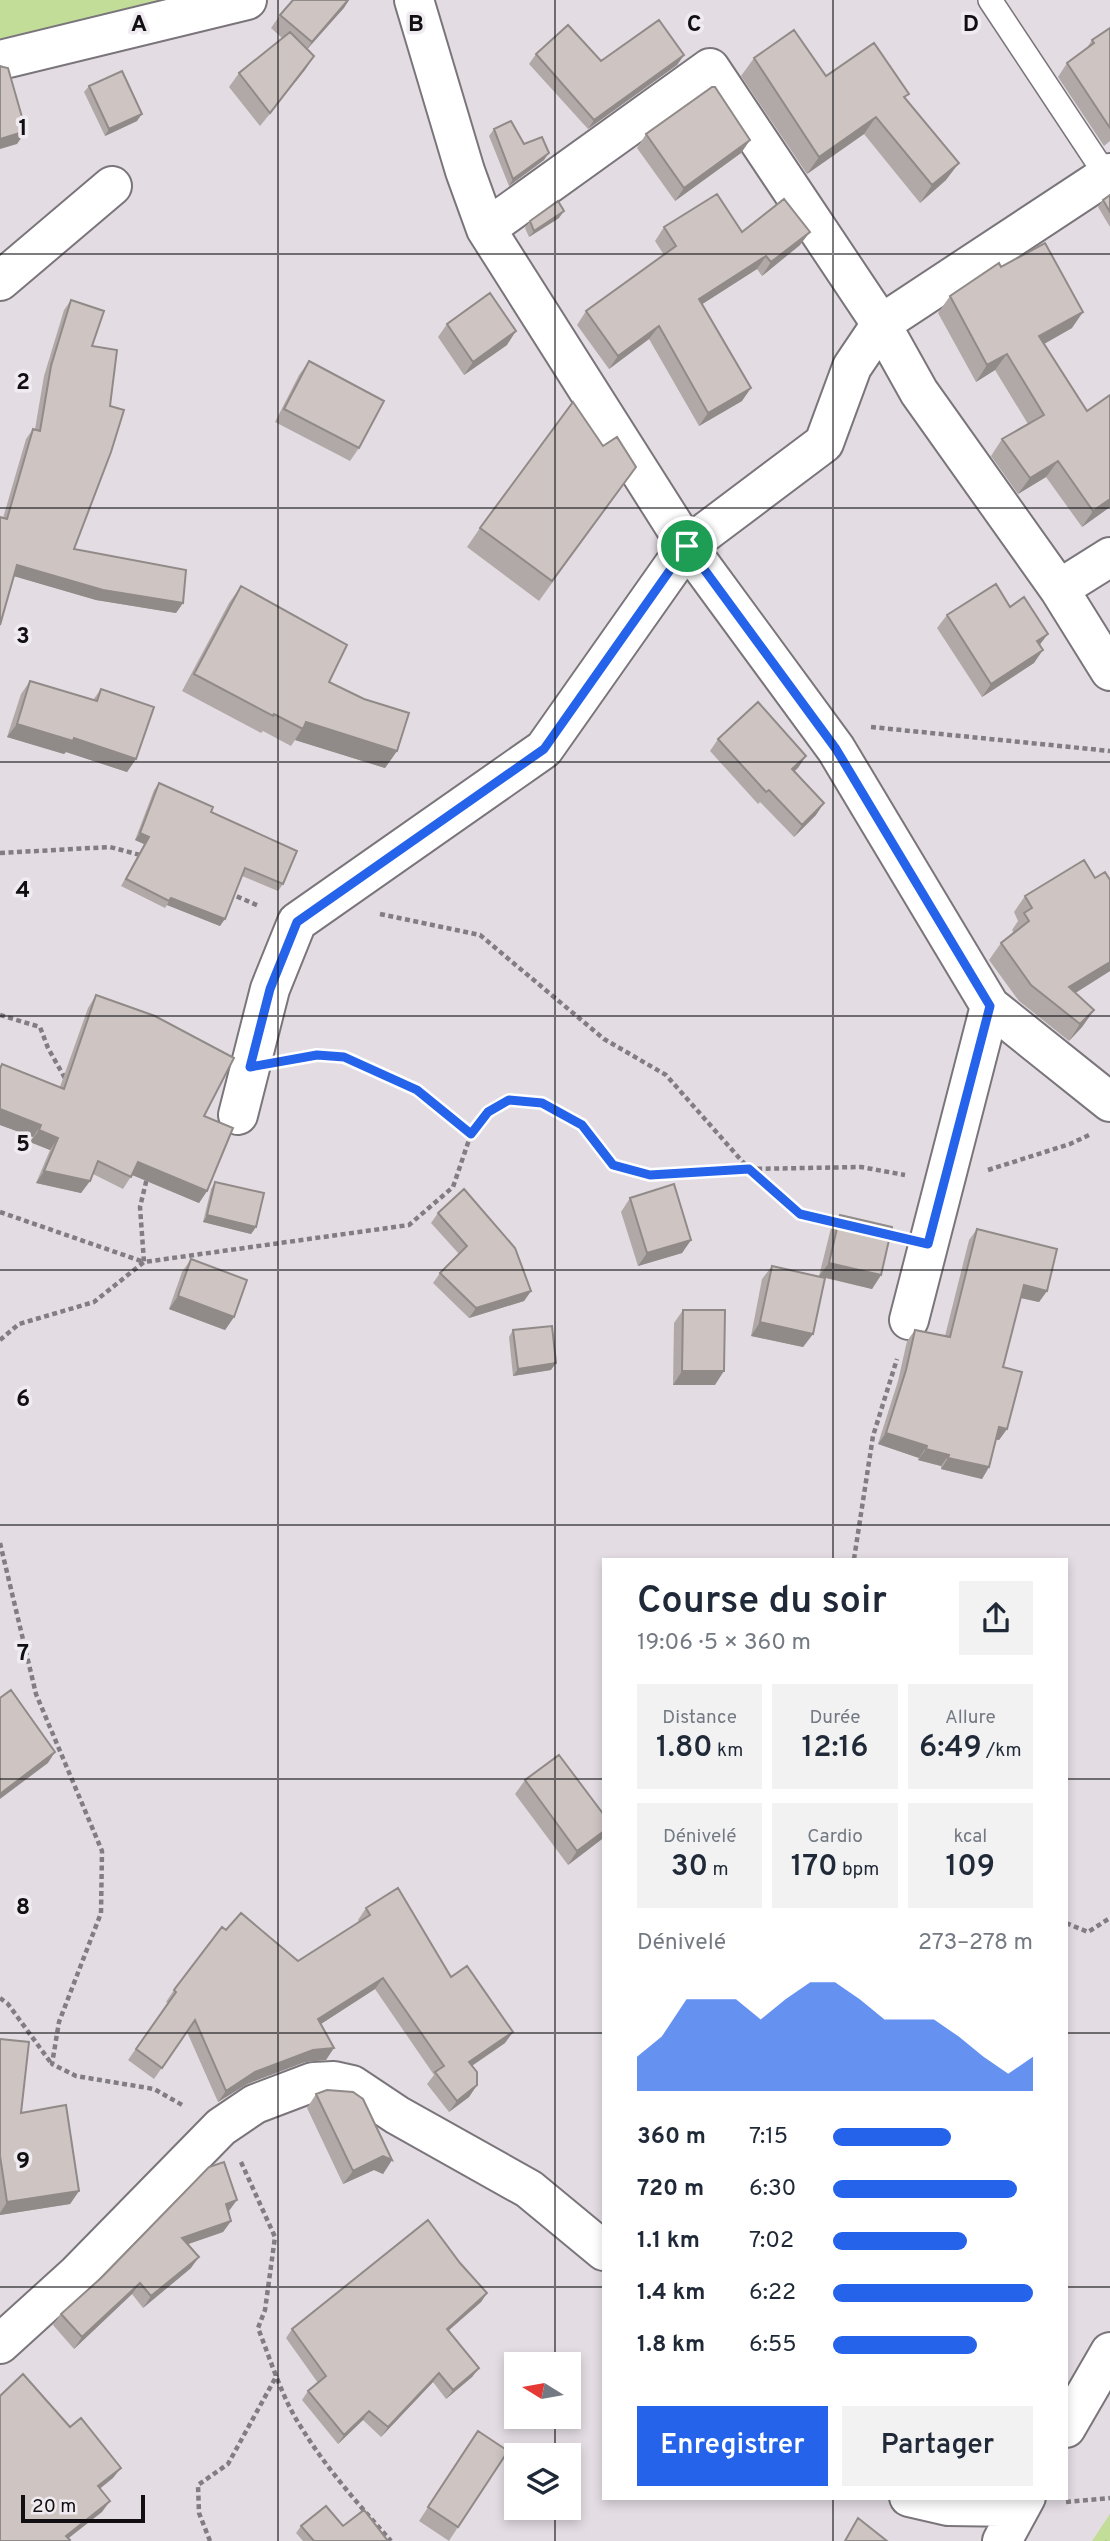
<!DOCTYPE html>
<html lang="fr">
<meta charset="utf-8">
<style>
body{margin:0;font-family:Overpass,sans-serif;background:#f2f2f3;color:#1f2937;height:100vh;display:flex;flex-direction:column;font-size:26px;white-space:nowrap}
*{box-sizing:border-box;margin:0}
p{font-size:23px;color:#747a83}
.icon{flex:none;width:38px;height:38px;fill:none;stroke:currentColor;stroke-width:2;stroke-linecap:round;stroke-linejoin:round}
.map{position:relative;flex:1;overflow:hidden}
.details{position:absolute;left:602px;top:1558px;width:466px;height:942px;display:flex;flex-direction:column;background:#fff;border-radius:0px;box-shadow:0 4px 10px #0003}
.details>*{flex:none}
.needle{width:46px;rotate:281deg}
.tools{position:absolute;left:504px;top:2352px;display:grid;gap:14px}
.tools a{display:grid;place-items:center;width:77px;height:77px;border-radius:0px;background:#fff;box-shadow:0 4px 10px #0003;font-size:35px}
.scale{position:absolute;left:21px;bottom:18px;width:124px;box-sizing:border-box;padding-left:7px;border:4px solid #110f12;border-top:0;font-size:19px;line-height:24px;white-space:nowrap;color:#110f12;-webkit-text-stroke:5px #f0ebf1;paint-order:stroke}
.pin{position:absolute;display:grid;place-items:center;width:60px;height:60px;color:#fff;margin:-30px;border:4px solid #fff;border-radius:50%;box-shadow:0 2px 7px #0007}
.round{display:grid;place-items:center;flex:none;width:74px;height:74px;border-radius:0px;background:#f2f2f3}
.summary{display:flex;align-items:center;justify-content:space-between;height:119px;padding:0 35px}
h1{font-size:38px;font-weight:600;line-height:52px}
.metrics{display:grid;grid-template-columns:repeat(3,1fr);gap:10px;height:119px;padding:7px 35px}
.metrics div{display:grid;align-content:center;border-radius:0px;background:#f2f2f3;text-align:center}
.metrics b{font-size:30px;font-weight:600}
.metrics small{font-size:19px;font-weight:400}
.metrics p{font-size:19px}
.chart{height:196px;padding:14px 35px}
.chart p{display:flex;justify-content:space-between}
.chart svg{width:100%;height:126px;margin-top:7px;fill:#2563eb;opacity:.7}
.action{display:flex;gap:14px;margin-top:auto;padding:14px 35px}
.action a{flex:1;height:80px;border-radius:0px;background:#2563eb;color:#fff;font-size:28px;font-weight:600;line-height:80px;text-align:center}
.action a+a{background:#f2f2f3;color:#1f2937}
ul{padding:0 35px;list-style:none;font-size:23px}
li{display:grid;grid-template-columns:112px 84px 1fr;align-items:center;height:52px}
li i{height:18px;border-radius:9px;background:#2563eb}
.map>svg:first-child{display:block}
.green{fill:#c2dd98}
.forest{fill:url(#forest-firs)}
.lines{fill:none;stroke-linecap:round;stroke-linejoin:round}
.lane-casing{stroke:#7a757b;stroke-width:26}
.street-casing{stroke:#7a757b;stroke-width:42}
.path{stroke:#817d82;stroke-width:4.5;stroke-dasharray:5 3.5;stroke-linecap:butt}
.lane{stroke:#fff;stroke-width:23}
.street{stroke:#fff;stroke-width:38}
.wall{fill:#b1a9a8}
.shaded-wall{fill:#908a88}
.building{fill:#cec5c3;stroke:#908a88;stroke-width:2}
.route-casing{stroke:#fff;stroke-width:14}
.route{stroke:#2563eb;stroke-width:9}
.grid{fill:none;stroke:#110f12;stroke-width:2;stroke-opacity:0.55}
.grid-label{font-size:23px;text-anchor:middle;font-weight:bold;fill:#110f12;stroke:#f0ebf1;stroke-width:7;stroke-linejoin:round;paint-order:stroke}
</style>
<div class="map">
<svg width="1110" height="2541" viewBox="0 0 1110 2541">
<defs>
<pattern id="forest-firs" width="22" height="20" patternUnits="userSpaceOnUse" patternTransform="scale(1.75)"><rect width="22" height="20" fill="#c2dd98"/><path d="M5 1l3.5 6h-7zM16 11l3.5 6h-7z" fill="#a6bc82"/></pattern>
</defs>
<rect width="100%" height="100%" fill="#e3dde3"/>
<path class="green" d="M0 0H185L0 39Z"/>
<path class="forest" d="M1110 2514V2541H1092Z"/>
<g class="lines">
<defs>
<path id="lane" d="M990 0 1106 175"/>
<path id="street" d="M414 0 465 171 486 229 687 546 836 749 990 1006 1110 1102
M0 60 247 0
M486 229 710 68 881 324 1110 173
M0 281 112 186
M1059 589 1110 557
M238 1115 270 989 297 922 544 749 687 546 824 443 852 367 881 324 919 392 1059 589 1110 671
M909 1320 990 1006
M0 2344 77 2274 221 2127 255 2104 313 2082 334 2081 352 2085 397 2115 529 2189 604 2251
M1066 2428 1110 2352
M909 2497 948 2506 1020 2507
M1002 2541 1026 2497"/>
</defs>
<use href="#lane" class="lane-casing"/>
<use href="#street" class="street-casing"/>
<path class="path" d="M871 727 1110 751
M0 853 110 847 144 856
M229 893 259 906
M380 914 480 935 604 1039 666 1075 749 1169 800 1214 839 1223
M0 1015 40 1027 48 1048 66 1080
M292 1059 317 1055 344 1057 417 1090 471 1134
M988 1170 1070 1144 1089 1135
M0 1212 144 1262 140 1207 147 1178
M0 1340 19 1324 94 1302 144 1262 409 1225 453 1187 471 1134 488 1112 509 1100 542 1103 565 1115 581 1125 613 1165 651 1175 749 1169 861 1167 905 1175
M0 1543 36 1694 102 1851 101 1913 59 2022 52 2064 76 2076 154 2089 184 2106
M854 1559 873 1436 897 1359
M1066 1923 1088 1932 1110 1918
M0 1998 8 2004 51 2063
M241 2162 275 2237 265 2310 258 2328C271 2361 282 2398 301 2427 326 2468 359 2505 391 2541
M1066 2502 1110 2498
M210 2541 199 2513 198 2485 228 2464 277 2375"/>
<use href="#lane" class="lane"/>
<use href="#street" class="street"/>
</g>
<path class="wall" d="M293 0H349L307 49 314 56 260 126 229 87 239 73 282 38 271 28 280 15Z
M1110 28V141L1104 146 1058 77 1067 63 1086 49 1092 40Z
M536 54 601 61 684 55 677 65 588 129 529 64Z
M754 58 826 76 906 99 946 180 920 203 864 134 807 174 741 76Z
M89 86 137 121 105 136 84 92Z
M494 129 544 160 509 186 489 136Z
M646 134 750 140 741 153 675 201 637 148Z
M1110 195V227L1098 207 1103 200Z
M559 218 529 237 525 228 530 221Z
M664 227 742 232 800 245 762 276 757 269 702 304 742 401 699 426 649 339 609 369 577 325 586 311 664 255 655 241Z
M1001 267 1072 328 1044 344 1087 411 1110 395V507L1082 527 1046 477 1018 494 991 456 1002 439 1028 424 995 370 976 382 938 313 950 296Z
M71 300 92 346 74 549 183 603 176 613 96 600 14 576 3 518 26 439 33 429H35L44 376 64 310Z
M447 324 507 345 464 375 438 337Z
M309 361 359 448 350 461 275 422 299 375Z
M603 446 636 467 539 601 467 547 480 528Z
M241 586 329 682 397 751 385 768 295 740 291 746 263 731 261 733 182 691 229 603Z
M1010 607 1040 645 1034 663 982 697 937 628 947 615Z
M30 681 93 700 101 689 136 759 127 772 66 752 64 754 7 737 21 694Z
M718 739 806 756 794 771 816 815 794 837 760 802 758 804 710 751Z
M159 783 211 812 283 884 278 891 242 876 220 926 167 905 165 908 121 886 144 844 135 840 154 790Z
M1095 878 1110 880V971L1075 993 1094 1010 1082 1027 1069 1041 1019 1001 989 960 1001 943 1014 933 1012 930 1018 921 1014 912 1025 896Z
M96 995 204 1116 207 1191 199 1203 132 1175 123 1189 93 1174 90 1181 81 1193 36 1183 50 1150 30 1142 33 1137 0 1125V1067L2 1064 60 1087 88 1008Z
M215 1182 256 1227 251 1234 203 1222 211 1189Z
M630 1198 691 1240 682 1253 638 1266 621 1212Z
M438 1213 531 1291 524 1301 469 1318 433 1283 440 1273 459 1254 431 1223Z
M840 1215 881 1275 872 1289 825 1278 813 1334 803 1347 751 1336 762 1279 772 1266 819 1276 831 1228Z
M977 1229 1047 1291 1039 1302 1021 1298 1003 1367 1007 1429 999 1440H996L989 1467 982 1479 941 1469V1466L918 1460 919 1458 878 1444 898 1381 907 1341 915 1330 945 1336 969 1240Z
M191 1259 234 1317 225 1330 169 1309 182 1272Z
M683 1310 715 1385H673L674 1323Z
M513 1330 551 1370 513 1376 509 1337Z
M525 1780 604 1815V1837L602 1839 568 1865 515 1794Z
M366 1908 451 1977 505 2043 472 2066 477 2085 469 2097 449 2112 427 2084 434 2075 375 1989 321 2024 326 2060 305 2062 247 2084 218 2102 187 2032 154 2079 128 2060 168 2003 166 2002 174 1990 226 1930 298 1961 359 1922 358 1920Z
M0 2039 21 2113 79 2191 70 2204 0 2215Z
M316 2094 392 2160 383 2174 374 2170 343 2184 307 2108Z
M209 2167 229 2211 231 2221 223 2232 188 2244 191 2268 143 2308 132 2294 74 2349 53 2325 61 2314 101 2278Z
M460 2263 487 2293 481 2302 448 2331 479 2368 472 2377 446 2399 433 2382 381 2437 363 2420 338 2444 302 2400 308 2391 318 2383 286 2338 292 2329Z
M478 2431 458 2527 449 2541 419 2521Z
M301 2526H343L388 2541H303L296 2533Z"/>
<path class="shaded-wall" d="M348 0H349L344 8 302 55 312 42Z
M684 55 677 65 588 129 594 120Z
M314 56 305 70 260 126 270 113Z
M142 114 137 121 105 136 109 129Z
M876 117 864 134 807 174 819 157Z
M26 131 17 144 0 149V139Z
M750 140 741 153 675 201 684 188Z
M549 153 544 160 509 186 513 179Z
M959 163 946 180 920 203 932 185Z
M564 211 559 218 529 237 534 231Z
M810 232 800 245 762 276 771 262Z
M766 256 757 269 690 312 699 299Z
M1083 312 1072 328 1028 353 1039 336Z
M659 326 649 339 609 369 618 356Z
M516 331 507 345 464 375 473 362Z
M1007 354 995 370 976 382 987 365Z
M751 388 742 401 699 426 708 413Z
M1058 461 1046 477 1018 494 1030 478Z
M1110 499V507L1082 527 1093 511Z
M17 565 183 603 176 613 96 600 10 575Z
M1048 634 1038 647 1037 641Z
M1043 650 1034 663 982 697 991 684Z
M306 722 397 751 385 768 295 740Z
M17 724 74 738 136 759 127 772 66 752 64 754 7 737Z
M806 756 798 768 784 781 792 769Z
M824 803 816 815 794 837 802 825Z
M140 833 149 837 144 844 135 840Z
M171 898 225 919 220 926 167 905Z
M1110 962V971L1058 1004 1069 987Z
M1094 1010 1082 1027 1069 1041 1080 1024Z
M0 1109 41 1125 33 1137 0 1125Z
M39 1130 58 1138 50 1150 30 1142Z
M138 1162 207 1191 199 1203 130 1174Z
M44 1171 90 1181 81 1193 36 1183Z
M207 1215 256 1227 251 1234 203 1222Z
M691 1240 682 1253 638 1266 647 1253Z
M829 1263 881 1275 872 1289 819 1276Z
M1024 1285 1047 1291 1039 1302 1016 1297Z
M531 1291 524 1301 469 1318 476 1308Z
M178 1296 234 1317 225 1330 169 1309Z
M760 1322 813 1334 803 1347 751 1336Z
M556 1363 551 1370 513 1376 518 1369Z
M682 1371H724L715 1385H673Z
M999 1427 1007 1429 999 1440 991 1438Z
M886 1433 927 1446 919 1458 878 1444Z
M926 1449 949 1455 941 1466 918 1460Z
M948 1458 989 1467 982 1479 941 1469Z
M55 1752 48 1763 0 1799V1794Z
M604 1831V1837L602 1839 568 1865 577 1851Z
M383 1978 375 1989 310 2031 318 2019Z
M513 2032 505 2043 461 2073 469 2062Z
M334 2048 326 2060 305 2062 247 2084 218 2102 226 2091 255 2072 313 2050Z
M477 2085 469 2097 449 2112 457 2101Z
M383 2156 392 2160 383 2174 374 2170 343 2184 353 2171Z
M79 2191 70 2204 0 2215V2213L7 2202Z
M237 2200 229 2211 218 2215 226 2204Z
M231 2221 223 2232 174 2249 182 2238Z
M199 2257 191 2268 143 2308 151 2296Z
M140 2283 132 2294 74 2349 82 2337Z
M487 2293 481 2302 440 2338 447 2329Z
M479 2368 472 2377 446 2399 453 2390Z
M439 2373 433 2382 381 2437 388 2427Z
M369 2411 363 2420 338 2444 344 2435Z
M121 2468 113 2478 91 2496 98 2486Z
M110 2501 102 2512 65 2541 66 2536Z"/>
<path class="building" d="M293 0H348L312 42 280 15Z
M659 20 684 55 594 120 536 54 568 25 601 61Z
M1110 28V128L1067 63 1094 43 1092 40Z
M794 30 826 76 874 43 909 94 904 97 959 163 932 185 876 117 819 157 754 58Z
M290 32 314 56 270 113 239 73Z
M0 66 3 67 8 68 26 131 0 139Z
M122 71 142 114 109 129 89 86Z
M712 87H715L750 140 684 188 646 134Z
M511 121 524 144 542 137 549 153 513 179 494 129Z
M717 194 742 232 784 199 810 232 771 262 766 256 699 299 751 388 708 413 659 326 618 356 586 311 676 246 664 227Z
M1110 195V212L1103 200Z
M558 201 564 211 534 231 530 221Z
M1045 243 1083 312 1039 336 1087 411 1110 395V499L1093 511 1058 461 1030 478 1002 439 1044 415 1007 354 987 365 950 296 999 263 1001 267Z
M490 293 516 331 473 362 447 324Z
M71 300 104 311 92 346 117 350 110 406 124 410 111 452 74 549 186 570 183 603 103 590 17 565 0 625V517L7 519 33 429 40 431 51 366Z
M309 361 384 401 359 448 284 409Z
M573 402 603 446 617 437 636 467 552 581 480 528Z
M996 584 1010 607 1024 597 1048 634 1037 641 1043 650 991 684 947 615Z
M241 586 347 645 329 682 364 699 409 713 397 751 306 722 303 729 274 714 273 716 194 674Z
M30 681 97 701 101 689 154 707 136 759 74 738 73 741 17 724Z
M758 702 806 756 792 769 824 803 802 825 769 790 766 792 718 739Z
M159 783 213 807 211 812 297 851 283 884 245 868 225 919 171 898 169 901 126 879 149 837 140 833Z
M1084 860 1095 878 1105 872 1110 880V962L1069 987 1094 1010 1080 1024 1031 985 1001 943 1029 921 1024 913 1032 908 1025 896Z
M96 995 155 1016 234 1058 204 1116 233 1128 207 1191 138 1162 131 1177 98 1161 90 1181 44 1171 58 1138 39 1130 41 1125 0 1109V1069L2 1064 64 1089Z
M215 1182 264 1193 256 1227 207 1215Z
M674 1184 691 1240 647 1253 630 1198Z
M464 1189 515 1248 531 1291 476 1308 440 1273 467 1246 438 1213Z
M840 1215 892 1227 881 1275 829 1263Z
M977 1229 1057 1249 1047 1291 1024 1285 1003 1367 1022 1372 1007 1429 999 1427 989 1467 948 1458 949 1455 926 1449 927 1446 886 1433 906 1370 915 1330 950 1337Z
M191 1259 247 1280 234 1317 178 1296Z
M772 1266 825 1278 813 1334 760 1322Z
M683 1310H725L724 1371H682Z
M552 1326 556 1363 518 1369 513 1330Z
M11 1690 55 1752 0 1794V1698Z
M559 1755 604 1815V1831L577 1851 525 1780Z
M398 1888 451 1977 467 1966 513 2032 469 2062 477 2072V2085L457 2101 435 2072 444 2066 383 1978 318 2019 334 2048 313 2050 255 2072 226 2091 195 2020 162 2068 136 2049 176 1992 174 1990 222 1927 226 1930 241 1913 298 1961 370 1915 366 1908Z
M0 2039 29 2042 21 2113 66 2105 79 2191 7 2202 0 2156Z
M327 2090 353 2092 363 2099 392 2160 383 2156 353 2171 316 2094Z
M224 2162 237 2200 226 2204 231 2221 182 2238 199 2257 151 2296 140 2283 82 2337 61 2314 101 2278 209 2167Z
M428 2220 460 2263 487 2293 447 2329 479 2368 453 2390 439 2373 388 2427 369 2411 344 2435 308 2391 326 2376 292 2329Z
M23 2374 70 2427 81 2418 121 2468 98 2486 110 2501 66 2536 70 2540 69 2541H0V2396Z
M478 2431 508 2451 458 2527 428 2507Z
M326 2506 343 2526 364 2510 388 2541H314L301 2526Z
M858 2518 887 2541H845Z"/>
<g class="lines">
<defs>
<path id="route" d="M687 546 836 749 990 1006 928 1244 800 1214 749 1169 650 1175 613 1165 582 1125 542 1103 509 1100 488 1112 471 1134 417 1090 344 1057 317 1055 250 1067 270 989 297 922 544 749Z"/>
</defs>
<use href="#route" class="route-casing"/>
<use href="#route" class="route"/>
</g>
<path class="grid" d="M278 0V2541M555 0V2364M833 0V1559M0 254H1110M0 508H1110M0 762H1110M0 1016H1110M0 1270H1110M0 1525H1110M0 1779H604M1066 1779H1110M0 2033H604M1066 2033H1110M0 2287H604M1066 2287H1110M555 2417V2455M833 2497V2541M555 2508V2541"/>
<g class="grid-label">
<text x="139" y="31">A</text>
<text x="416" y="31">B</text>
<text x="694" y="31">C</text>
<text x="971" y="31">D</text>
<text x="23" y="135">1</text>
<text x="23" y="389">2</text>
<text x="23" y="643">3</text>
<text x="23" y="897">4</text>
<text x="23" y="1151">5</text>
<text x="23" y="1406">6</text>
<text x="23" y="1660">7</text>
<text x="23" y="1914">8</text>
<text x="23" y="2168">9</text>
</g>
</svg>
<div class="tools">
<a><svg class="needle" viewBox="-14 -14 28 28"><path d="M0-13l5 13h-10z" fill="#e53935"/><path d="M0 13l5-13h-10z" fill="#747a83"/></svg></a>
<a><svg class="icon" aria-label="layers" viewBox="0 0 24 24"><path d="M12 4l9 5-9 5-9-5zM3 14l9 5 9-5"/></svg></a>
</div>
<div class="scale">20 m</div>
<div class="pin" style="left:687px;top:546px;background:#1e9e55"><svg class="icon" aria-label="arrive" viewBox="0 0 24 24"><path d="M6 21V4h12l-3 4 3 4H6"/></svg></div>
<section class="details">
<div class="summary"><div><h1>Course du soir</h1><p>19:06 · 5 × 360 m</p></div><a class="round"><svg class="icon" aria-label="share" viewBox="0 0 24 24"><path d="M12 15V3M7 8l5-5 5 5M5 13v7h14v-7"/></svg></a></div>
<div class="metrics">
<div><p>Distance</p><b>1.80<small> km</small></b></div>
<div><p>Durée</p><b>12:16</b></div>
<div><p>Allure</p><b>6:49<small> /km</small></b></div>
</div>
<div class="metrics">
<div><p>Dénivelé</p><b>30<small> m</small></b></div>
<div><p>Cardio</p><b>170<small> bpm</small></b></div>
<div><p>kcal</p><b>109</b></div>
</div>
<div class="chart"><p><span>Dénivelé</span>273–278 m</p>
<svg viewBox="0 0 160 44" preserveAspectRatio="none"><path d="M0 44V32L10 25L20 12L30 12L40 12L50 19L60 12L70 6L80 6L90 12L100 19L110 19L120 19L130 25L140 32L150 38L160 32V44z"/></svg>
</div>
<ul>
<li><b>360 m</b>7:15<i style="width:59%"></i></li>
<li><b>720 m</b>6:30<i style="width:92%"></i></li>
<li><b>1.1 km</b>7:02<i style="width:67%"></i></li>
<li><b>1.4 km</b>6:22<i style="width:100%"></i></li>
<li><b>1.8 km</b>6:55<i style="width:72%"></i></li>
</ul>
<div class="action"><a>Enregistrer</a><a>Partager</a></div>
</section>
</div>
